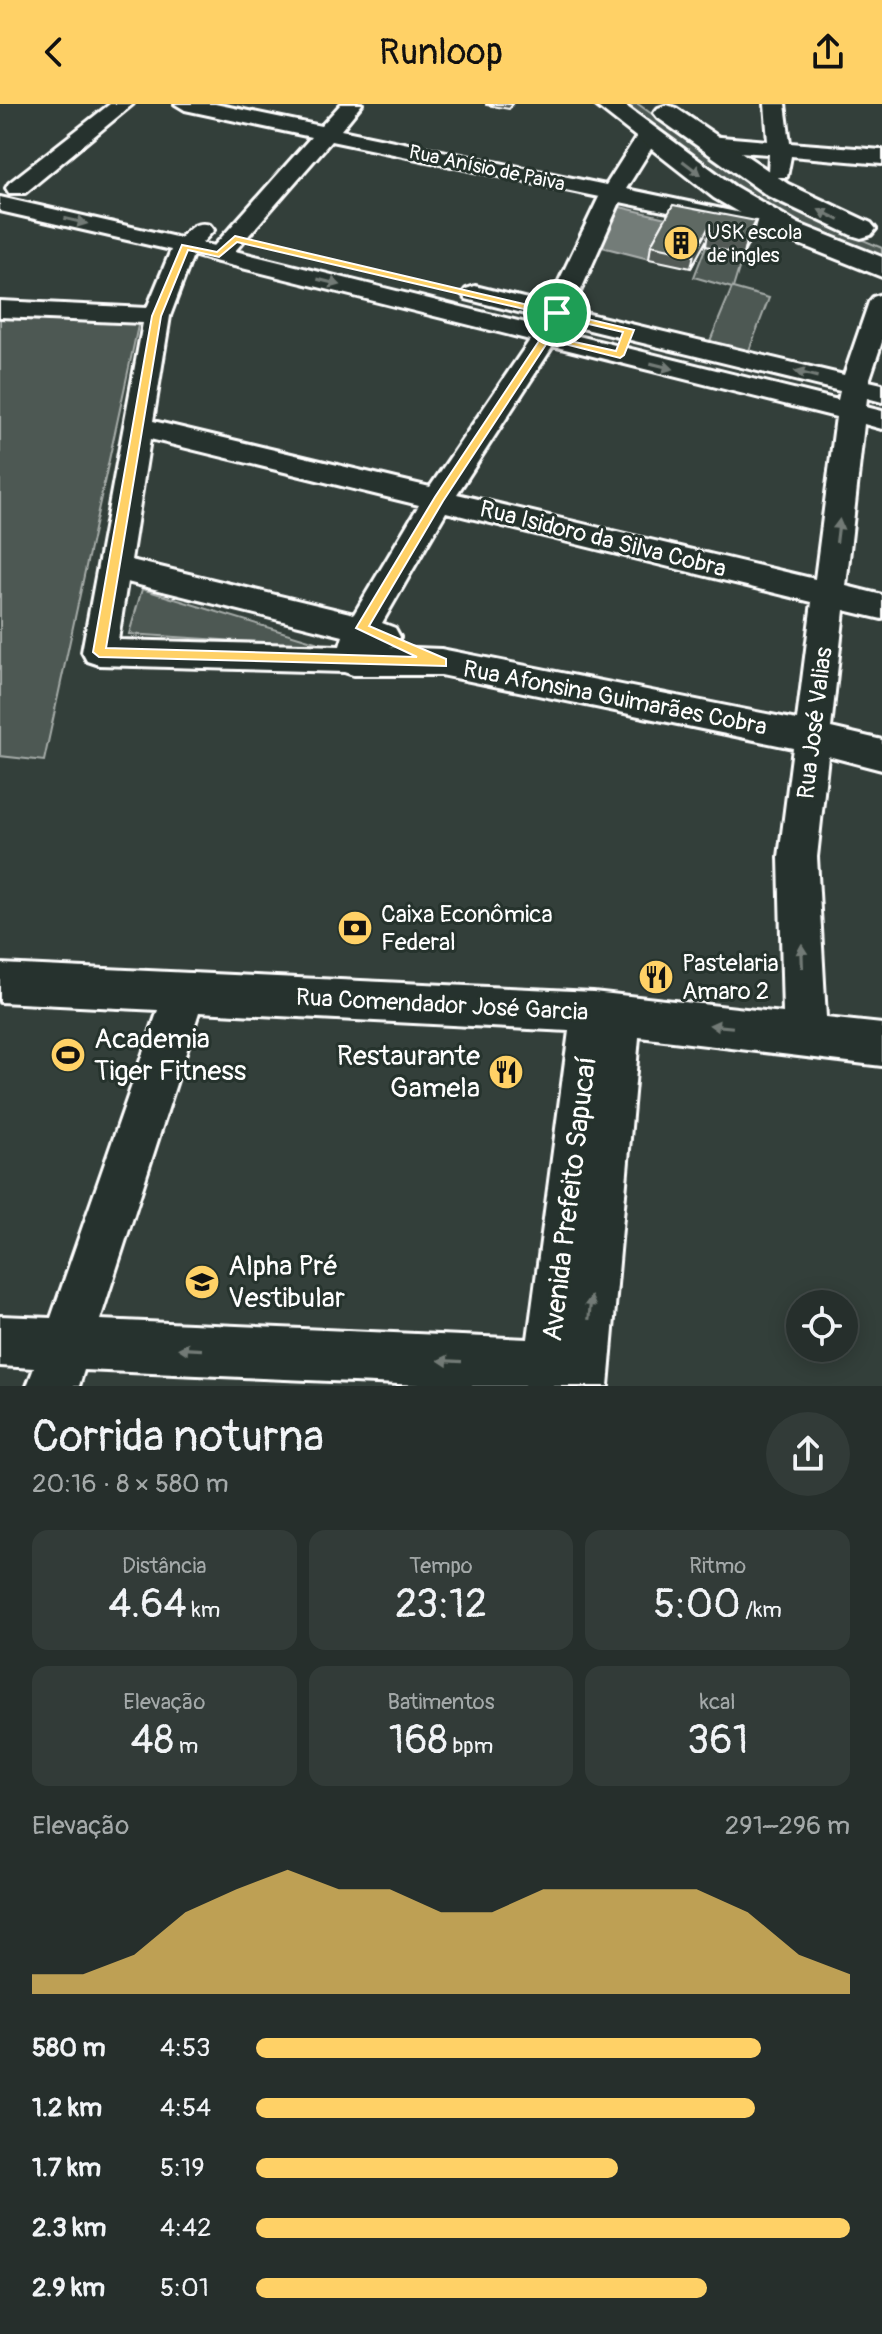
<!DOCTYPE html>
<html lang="pt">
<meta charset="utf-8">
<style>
body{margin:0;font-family:Pangolin,sans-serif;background:#323b38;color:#f1f3f6;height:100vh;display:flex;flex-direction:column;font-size:30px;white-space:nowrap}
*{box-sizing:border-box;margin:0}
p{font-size:26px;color:#a4a9a9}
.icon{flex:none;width:44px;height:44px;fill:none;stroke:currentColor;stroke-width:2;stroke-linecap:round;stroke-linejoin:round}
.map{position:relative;height:1282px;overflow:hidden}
.drawer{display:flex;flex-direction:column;background:#262f2c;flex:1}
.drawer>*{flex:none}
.tools{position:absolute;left:786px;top:1186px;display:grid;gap:16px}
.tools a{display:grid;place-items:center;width:72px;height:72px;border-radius:50%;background:#262f2c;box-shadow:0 4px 20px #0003,0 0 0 2px #424a48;font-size:40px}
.pin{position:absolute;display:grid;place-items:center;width:68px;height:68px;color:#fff;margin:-34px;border:4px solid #fff;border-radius:50%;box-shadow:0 2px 8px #0007}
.round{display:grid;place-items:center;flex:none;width:84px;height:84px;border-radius:42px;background:#323b38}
.overview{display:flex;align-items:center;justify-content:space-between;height:136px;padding:0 32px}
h1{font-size:44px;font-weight:600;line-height:60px}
.figures{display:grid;grid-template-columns:repeat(3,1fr);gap:12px;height:136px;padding:8px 32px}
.figures div{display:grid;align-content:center;border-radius:16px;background:#323b38;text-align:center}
.figures b{font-size:40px;font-weight:600}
.figures small{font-size:22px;font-weight:400}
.figures p{font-size:22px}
.chart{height:224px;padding:16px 32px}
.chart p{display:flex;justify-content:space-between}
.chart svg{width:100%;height:144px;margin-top:8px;fill:#ffd166;opacity:.7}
ul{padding:0 32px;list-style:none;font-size:26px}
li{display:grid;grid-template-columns:128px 96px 1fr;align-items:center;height:60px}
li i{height:20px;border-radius:10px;background:#ffd166}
header{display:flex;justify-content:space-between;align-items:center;height:104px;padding:0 32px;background:#ffd166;color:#111;font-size:36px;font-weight:600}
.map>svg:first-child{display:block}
.green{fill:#4d5853;stroke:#a6aca9;stroke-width:2}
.water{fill:#737b78;stroke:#abb0ae;stroke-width:2}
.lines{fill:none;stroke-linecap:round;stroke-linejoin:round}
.minor-casing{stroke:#fff;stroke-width:6}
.major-casing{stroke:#fff;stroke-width:6}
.minor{fill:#26332d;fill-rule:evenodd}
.major{fill:#26332d;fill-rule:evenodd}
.wall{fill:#525a56;stroke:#fff;stroke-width:2}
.shaded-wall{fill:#424a46;stroke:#fff;stroke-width:2}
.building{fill:#5f6964;stroke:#fff;stroke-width:2}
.oneway{fill:#727a76}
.route{fill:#ffd166;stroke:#fff;stroke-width:2;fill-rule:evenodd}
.labels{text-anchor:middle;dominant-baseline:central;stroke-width:6;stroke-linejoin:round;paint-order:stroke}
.far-street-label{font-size:20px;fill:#fff;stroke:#26332d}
.far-poi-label{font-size:20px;fill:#fff;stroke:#26332d;text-anchor:start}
.street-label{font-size:24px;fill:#fff;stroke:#26332d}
.poi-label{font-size:24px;fill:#fff;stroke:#26332d;text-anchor:start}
.near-poi-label{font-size:28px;fill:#fff;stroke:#26332d;text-anchor:start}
.near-street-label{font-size:28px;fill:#fff;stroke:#26332d}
</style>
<header><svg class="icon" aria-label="back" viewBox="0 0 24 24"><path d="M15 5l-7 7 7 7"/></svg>Runloop<svg class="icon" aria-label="share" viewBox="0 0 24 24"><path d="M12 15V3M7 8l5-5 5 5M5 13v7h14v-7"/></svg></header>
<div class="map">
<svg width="882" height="1282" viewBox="0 0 882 1282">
<rect width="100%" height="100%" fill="#333f3a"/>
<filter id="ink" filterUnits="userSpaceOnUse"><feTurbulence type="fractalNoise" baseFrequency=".0125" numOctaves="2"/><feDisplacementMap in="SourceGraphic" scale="16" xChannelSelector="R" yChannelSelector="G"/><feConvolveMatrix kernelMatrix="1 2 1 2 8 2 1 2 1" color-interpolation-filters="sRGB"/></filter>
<g filter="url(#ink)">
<path class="green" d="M621 0H638C719 59 788 107 882 144V157L802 122 762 99Z
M706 142 743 151 733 184 769 194 748 249 710 237 732 184 694 173Z
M0 214 139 217 44 657 0 652Z
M142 485 332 543 129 530Z"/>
<path class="water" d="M616 102 670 115 649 155 602 143Z"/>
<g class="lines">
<defs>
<path id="minor" d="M110 0H133L25 89H9L6 84 9 79Z
M175 0H215L321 22 341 0H362L341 26 606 81 640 27H656L659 32 626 85 789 119 797 121 801 126 797 131 789 133 620 98 572 206 844 271 869 198 873 193 882 190V238L869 277 882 280V298L867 294 866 303 882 307V325L864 320 846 482 882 491V515L844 506 831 624 882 636V666L828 652 817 753 826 914 882 920V962L639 933 608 1282H444L84 1266 79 1282H27L34 1264 0 1262V1212L51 1214 158 906 0 898V860L593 888 783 909 779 753 793 644 441 571H353L344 568 99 561 87 557 82 548 143 219 0 213V197L147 204 171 146 0 107V93L180 134C190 124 196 117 210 121L214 126 202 139 214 142 311 33 185 6ZM331 37 599 93 548 200 475 182 466 185 462 190 466 195 542 214 538 222 235 147ZM193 151 210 156 530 236 430 383 153 317 170 212ZM565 220 840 287 838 296 562 228ZM553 242 836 313 815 475 457 390ZM150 335 419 401 354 510 131 456ZM446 408 812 498 797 616 441 545 390 543 395 542 400 533 395 524 382 519ZM127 478 343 532 340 542 118 536ZM199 908 569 927 528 1235 100 1216Z
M765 0H785L790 39 882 46V60L791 52 787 73H771L768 68 769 50 709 46 698 39 709 32 768 37Z"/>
<path id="major" d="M594 0H623L734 82 799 120 882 153V173L779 132 714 94Z
M667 1 676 4 788 80 871 119 876 125 871 131 861 134 851 131 768 92 658 14 654 9 658 4Z"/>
</defs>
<use href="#minor" class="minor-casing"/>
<use href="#major" class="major-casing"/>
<use href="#minor" class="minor"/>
<use href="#major" class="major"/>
</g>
<path class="wall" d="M486 0H513L509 5 486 1Z
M673 101 752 132 743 151 706 142 707 135 691 164 649 155 651 141Z"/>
<path class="shaded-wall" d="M756 117 752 132 743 151 746 137Z
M711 119 707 135 691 164 694 150Z"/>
<path class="building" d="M673 101 756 117 746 137 709 127 711 119 694 150 651 141Z"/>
<defs><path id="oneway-solid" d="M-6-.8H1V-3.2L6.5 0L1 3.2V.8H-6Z" transform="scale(2)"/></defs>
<g class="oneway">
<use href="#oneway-solid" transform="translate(692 64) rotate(37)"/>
<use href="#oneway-solid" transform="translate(829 111) rotate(-154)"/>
<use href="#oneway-solid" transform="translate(76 117) rotate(13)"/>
<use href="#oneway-solid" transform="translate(329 178) rotate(14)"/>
<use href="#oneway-solid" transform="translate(662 262) rotate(14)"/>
<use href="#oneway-solid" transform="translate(806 270) rotate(-166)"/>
<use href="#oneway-solid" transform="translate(838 427) rotate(-83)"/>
<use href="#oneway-solid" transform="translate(802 852) rotate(-92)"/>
<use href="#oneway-solid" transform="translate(721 922) rotate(-174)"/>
<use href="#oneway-solid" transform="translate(590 1204) rotate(-84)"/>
<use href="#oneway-solid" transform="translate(190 1245) rotate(-177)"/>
<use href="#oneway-solid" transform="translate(450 1257) rotate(-177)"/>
</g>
</g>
<path class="route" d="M235 132 634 226 624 251 620 254 549 236 443 397 369 522 446 555V562L99 553 93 548 152 212 182 141 217 148ZM237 138 623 228 616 247 543 231 435 393 356 524 417 553 106 544 161 212 188 146 219 153Z"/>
<defs>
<symbol id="building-disc" viewBox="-11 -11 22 22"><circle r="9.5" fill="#ffd166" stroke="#26332d"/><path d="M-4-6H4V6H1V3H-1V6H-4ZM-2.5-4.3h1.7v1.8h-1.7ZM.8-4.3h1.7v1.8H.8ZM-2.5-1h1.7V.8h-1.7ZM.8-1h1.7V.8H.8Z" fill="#111"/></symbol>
<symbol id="bank-disc" viewBox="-11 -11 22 22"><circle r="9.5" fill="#ffd166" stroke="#26332d"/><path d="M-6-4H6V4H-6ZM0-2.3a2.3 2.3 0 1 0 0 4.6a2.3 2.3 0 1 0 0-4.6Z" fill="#111"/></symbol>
<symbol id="restaurant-disc" viewBox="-11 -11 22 22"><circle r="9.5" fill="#ffd166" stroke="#26332d"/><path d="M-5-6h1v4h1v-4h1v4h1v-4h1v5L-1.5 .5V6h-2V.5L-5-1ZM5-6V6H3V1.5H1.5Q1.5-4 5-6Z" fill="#111"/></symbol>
<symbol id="stadium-disc" viewBox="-11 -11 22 22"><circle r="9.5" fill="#ffd166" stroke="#26332d"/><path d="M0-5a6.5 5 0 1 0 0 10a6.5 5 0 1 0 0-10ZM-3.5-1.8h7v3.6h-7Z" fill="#111"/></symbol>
<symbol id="school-disc" viewBox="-11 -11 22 22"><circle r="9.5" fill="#ffd166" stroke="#26332d"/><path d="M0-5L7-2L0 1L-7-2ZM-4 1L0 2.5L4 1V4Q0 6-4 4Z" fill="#111"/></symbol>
</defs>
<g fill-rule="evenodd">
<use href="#building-disc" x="661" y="119" width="40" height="40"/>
<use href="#bank-disc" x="335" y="804" width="40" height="40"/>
<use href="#restaurant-disc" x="636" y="853" width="40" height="40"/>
<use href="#stadium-disc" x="48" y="931" width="40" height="40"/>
<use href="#restaurant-disc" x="486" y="948" width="40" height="40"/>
<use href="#school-disc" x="182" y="1158" width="40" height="40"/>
</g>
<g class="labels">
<g class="far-street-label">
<text transform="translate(487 64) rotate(12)">Rua Anísio de Paiva</text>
</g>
<g class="far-poi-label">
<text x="707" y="128">USK escola<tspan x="707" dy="23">de ingles</tspan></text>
</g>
<g class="street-label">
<text transform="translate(603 435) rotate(14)">Rua Isidoro da Silva Cobra</text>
<text transform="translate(615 594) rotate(11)">Rua Afonsina Guimarães Cobra</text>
<text transform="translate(815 619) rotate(-83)">Rua José Valias</text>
<text transform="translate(442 901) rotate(3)">Rua Comendador José Garcia</text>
</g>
<g class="poi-label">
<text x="381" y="810">Caixa Econômica<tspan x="381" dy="28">Federal</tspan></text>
<text x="682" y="859">Pastelaria<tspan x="682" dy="28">Amaro 2</tspan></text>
</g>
<g class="near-poi-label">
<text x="94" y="935">Academia<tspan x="94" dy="32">Tiger Fitness</tspan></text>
<text x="480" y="952" text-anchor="end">Restaurante<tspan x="480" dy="32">Gamela</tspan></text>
<text x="228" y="1162">Alpha Pré<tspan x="228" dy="32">Vestibular</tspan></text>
</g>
<g class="near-street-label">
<text transform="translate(570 1095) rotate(-83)">Avenida Prefeito Sapucaí</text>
</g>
</g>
</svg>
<div class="tools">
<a><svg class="icon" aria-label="locate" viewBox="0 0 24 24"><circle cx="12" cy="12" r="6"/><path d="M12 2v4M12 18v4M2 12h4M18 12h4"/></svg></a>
</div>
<div class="pin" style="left:557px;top:209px;background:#1e9e55"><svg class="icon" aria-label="arrive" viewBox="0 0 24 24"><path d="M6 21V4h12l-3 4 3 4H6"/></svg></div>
</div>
<section class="drawer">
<div class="overview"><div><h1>Corrida noturna</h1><p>20:16 · 8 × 580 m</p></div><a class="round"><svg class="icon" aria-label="share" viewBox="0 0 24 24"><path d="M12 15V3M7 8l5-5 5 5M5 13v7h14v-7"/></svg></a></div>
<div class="figures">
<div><p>Distância</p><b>4.64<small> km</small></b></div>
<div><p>Tempo</p><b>23:12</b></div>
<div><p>Ritmo</p><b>5:00<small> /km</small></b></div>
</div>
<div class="figures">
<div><p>Elevação</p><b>48<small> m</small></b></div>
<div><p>Batimentos</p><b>168<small> bpm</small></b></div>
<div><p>kcal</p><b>361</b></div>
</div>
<div class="chart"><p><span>Elevação</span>291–296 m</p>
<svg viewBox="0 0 160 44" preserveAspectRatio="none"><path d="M0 44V38L10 38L20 32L30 19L40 12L50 6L60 12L70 12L80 19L90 19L100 12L110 12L120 12L130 12L140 19L150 32L160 38V44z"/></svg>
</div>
<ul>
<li><b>580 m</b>4:53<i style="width:85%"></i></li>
<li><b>1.2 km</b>4:54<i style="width:84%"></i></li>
<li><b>1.7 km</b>5:19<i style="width:61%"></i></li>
<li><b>2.3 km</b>4:42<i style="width:100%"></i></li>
<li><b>2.9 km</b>5:01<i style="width:76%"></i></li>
</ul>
</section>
